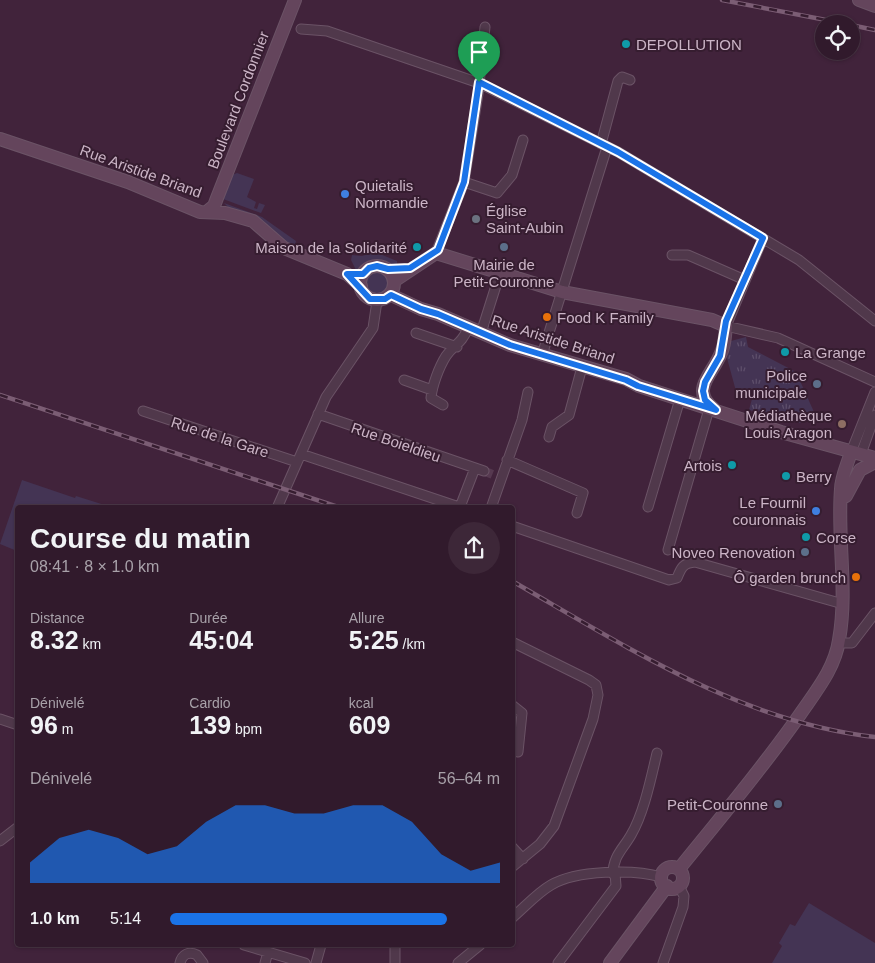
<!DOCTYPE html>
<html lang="fr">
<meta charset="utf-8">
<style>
body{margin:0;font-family:Arial,sans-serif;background:#3d2738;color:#f1f3f6;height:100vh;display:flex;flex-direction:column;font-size:19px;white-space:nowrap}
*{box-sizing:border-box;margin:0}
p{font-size:16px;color:#a8a1a9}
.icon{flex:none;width:28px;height:28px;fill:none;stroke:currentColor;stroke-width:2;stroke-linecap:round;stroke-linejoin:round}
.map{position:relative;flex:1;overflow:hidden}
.details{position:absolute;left:15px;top:505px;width:500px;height:442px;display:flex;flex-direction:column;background:#311a2c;border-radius:5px;box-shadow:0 1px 4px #0004,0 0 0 1px #4c3848}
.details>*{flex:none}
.buttons{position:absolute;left:815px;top:15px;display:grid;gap:10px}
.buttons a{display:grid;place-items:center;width:45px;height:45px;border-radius:50%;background:#311a2c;box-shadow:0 1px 4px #0004,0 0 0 1px #4c3848;font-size:25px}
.pin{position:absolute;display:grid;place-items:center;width:42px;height:42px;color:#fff;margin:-51px -21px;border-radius:50% 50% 50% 0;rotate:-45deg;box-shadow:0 0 5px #0007}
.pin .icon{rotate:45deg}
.round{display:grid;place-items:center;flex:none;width:52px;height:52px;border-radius:26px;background:#3d2738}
.headline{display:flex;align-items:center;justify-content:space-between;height:85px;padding:0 15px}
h1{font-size:28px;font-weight:600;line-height:38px}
.figures{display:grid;grid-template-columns:repeat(3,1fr);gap:8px;height:85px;padding:5px 15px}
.figures div{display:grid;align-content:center}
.figures b{font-size:25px;font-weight:600}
.figures small{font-size:14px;font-weight:400}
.figures p{font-size:14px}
.chart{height:140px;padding:10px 15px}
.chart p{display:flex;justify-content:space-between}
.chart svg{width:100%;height:90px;margin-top:5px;fill:#1a73e8;opacity:.7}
ul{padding:0 15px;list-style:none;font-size:16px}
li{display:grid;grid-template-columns:80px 60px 1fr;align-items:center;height:38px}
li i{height:12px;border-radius:6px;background:#1a73e8}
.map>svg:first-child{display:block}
.green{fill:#443454}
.park{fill:url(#park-tufts)}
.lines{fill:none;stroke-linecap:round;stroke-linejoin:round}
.street-tunnel{stroke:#563950;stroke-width:9;stroke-dasharray:9 4.5;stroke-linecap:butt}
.street-casing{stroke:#6b5366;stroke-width:11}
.secondary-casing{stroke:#6b5366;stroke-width:14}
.street{stroke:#50384b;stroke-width:9}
.secondary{stroke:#64455c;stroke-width:12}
.rail-casing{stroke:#7b5d74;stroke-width:4.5}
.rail{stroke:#361d30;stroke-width:2.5;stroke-dasharray:8;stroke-linecap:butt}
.route-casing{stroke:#fff;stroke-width:10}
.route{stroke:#1a73e8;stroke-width:6}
.culture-dot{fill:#0f9aa8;stroke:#361d30;stroke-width:2}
.shop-dot{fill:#3f7fe0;stroke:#361d30;stroke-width:2}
.worship-dot{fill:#6b7280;stroke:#361d30;stroke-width:2}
.service-dot{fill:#5c6f8a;stroke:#361d30;stroke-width:2}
.food-dot{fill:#e8710a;stroke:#361d30;stroke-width:2}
.education-dot{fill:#8d6e63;stroke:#361d30;stroke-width:2}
.labels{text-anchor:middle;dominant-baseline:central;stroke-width:4;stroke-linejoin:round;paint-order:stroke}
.poi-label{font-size:15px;fill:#cbb4c6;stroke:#361d30;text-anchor:end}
.street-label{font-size:15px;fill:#cbb4c6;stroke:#361d30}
</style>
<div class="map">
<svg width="875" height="963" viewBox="0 0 875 963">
<defs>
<pattern id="park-tufts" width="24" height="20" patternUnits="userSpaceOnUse" patternTransform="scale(1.25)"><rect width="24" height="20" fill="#443454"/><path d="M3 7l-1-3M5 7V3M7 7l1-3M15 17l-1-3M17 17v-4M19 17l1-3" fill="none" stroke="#5e4f6b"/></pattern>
</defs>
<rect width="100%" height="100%" fill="#41233b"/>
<path class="green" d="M237 173 254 179 247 197 256 202 254 208 257 209 259 203 265 205 261 213 223 199 232 175Z
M224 203 262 217 296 241 294 249 251 214 229 208Z
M375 252 397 261V267L378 263 356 270 351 260 352 255 362 256Z
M365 284a12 12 0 1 1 24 0a12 12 0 1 1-24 0Z
M22 480 75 498 76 496 111 507 18 508 17 551 0 544Z
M809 903 875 943V963H772L782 946 779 943 790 924 795 926Z"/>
<path class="park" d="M746 337 748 347 796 372 818 421 806 419 800 423 749 410 752 399 736 391 727 358 731 341Z"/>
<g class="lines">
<path class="street-tunnel" d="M484 471 494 475"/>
<defs>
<path id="street" d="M301 29 327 31 479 83 618 152 799 260 875 321
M601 144 618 81 622 77 630 80
M464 182 497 193 512 175 523 140
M763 238 726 326 778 338 875 382
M436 253 464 182 478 94 485 27
M672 255H688L745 280
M416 333 457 347
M481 333 500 273
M542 355 607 147
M404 380 432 390
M443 405 431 398C432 386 439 367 446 356 454 344 461 345 468 328
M143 411 297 462
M318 414 484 471
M549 437 552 427 569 415 582 367
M851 452 875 392
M301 454 462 508
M861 454 875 415
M507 460 583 493 577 513
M460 507 475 468
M648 507 680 399
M277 508 326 397 373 328 377 301
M491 508 522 420 528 392
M512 526 669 580 677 578C681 568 683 563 695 562L843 604
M668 550 709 409
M512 642 589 680 596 685 598 695 593 719 554 826 540 844 512 867
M839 643H852L875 613
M512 705 522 713 518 752
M0 719 18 725
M0 841 18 827
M512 847 523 859
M613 874C613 856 623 849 631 835 644 813 651 778 657 753
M512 918C525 907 537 893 551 885 576 870 634 869 661 877
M244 945 305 963
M180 963C182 954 189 951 197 955L203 963
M265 963 268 952
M316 963 321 945
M395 963V945
M458 963 480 945
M558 963 616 886 615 873
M663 963 683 907 684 896 679 886"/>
<path id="secondary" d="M859 0 875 6
M0 139 128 182 200 212 225 213 253 221 284 248 347 274 361 286
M209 210 214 206 217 198 295 0
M360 283a17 17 0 1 1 34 0a17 17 0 1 1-34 0Z
M394 281 436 253 562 292 712 320 726 326C725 335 725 345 721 353 713 374 689 390 714 409
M391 295 421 309 438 314 510 345 626 379 639 386 781 432 875 458
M842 498 846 496 860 470 875 462
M661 878a11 11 0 1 1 22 0a11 11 0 1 1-22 0Z
M679 869C720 818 763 768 801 713 816 691 835 668 839 640 848 590 837 538 841 489 841 477 848 463 851 452
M610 963 667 886"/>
</defs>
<use href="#street" class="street-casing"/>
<use href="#secondary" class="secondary-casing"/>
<use href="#street" class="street"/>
<use href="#secondary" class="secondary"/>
<defs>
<path id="rail" d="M722 0 847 24
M851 25 875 30
M0 395 341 508
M512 581C627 647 741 722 875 737"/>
</defs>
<use href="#rail" class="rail-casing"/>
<use href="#rail" class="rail"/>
</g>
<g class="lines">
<defs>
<path id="route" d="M479 82 618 152 763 238 726 321 720 356 705 382 703 391 705 400 716 410 638 386 626 380 510 345 438 314 421 309 391 295 385 299H370L347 274H363L369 268 377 266 388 269 410 268 438 250 464 182Z"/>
</defs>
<use href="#route" class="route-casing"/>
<use href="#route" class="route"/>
</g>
<g class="culture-dot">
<circle cx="626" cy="44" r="5"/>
<circle cx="417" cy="247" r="5"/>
<circle cx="785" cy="352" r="5"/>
<circle cx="732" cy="465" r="5"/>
<circle cx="786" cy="476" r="5"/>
<circle cx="806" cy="537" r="5"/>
</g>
<g class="shop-dot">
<circle cx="345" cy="194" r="5"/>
<circle cx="816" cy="511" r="5"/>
</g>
<circle class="worship-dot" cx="476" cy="219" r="5"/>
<g class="service-dot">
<circle cx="504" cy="247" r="5"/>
<circle cx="817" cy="384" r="5"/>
<circle cx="805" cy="552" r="5"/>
<circle cx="778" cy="804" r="5"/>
</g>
<g class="food-dot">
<circle cx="547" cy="317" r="5"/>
<circle cx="856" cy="577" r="5"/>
</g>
<circle class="education-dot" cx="842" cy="424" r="5"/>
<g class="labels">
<g class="poi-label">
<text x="636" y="44" text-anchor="start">DEPOLLUTION</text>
<text x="355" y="185" text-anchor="start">Quietalis<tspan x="355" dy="17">Normandie</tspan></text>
<text x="486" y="210" text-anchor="start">Église<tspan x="486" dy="17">Saint-Aubin</tspan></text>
<text x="407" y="247">Maison de la Solidarité</text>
<text x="504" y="264" text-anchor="middle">Mairie de<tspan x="504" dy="17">Petit-Couronne</tspan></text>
<text x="557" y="317" text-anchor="start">Food K Family</text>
<text x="795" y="352" text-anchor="start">La Grange</text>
<text x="807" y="375">Police<tspan x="807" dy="17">municipale</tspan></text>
<text x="832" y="415">Médiathèque<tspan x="832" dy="17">Louis Aragon</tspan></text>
<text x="722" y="465">Artois</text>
<text x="796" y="476" text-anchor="start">Berry</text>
<text x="806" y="502">Le Fournil<tspan x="806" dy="17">couronnais</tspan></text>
<text x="816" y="537" text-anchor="start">Corse</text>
<text x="795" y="552">Noveo Renovation</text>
<text x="846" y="577">Ô garden brunch</text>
<text x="768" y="804">Petit-Couronne</text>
</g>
<g class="street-label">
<text transform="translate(238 100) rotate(-69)">Boulevard Cordonnier</text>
<text transform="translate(141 171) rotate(20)">Rue Aristide Briand</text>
<text transform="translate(553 339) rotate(18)">Rue Aristide Briand</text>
<text transform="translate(220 437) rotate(18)">Rue de la Gare</text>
<text transform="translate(396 442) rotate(19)">Rue Boieldieu</text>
</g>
</g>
</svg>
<div class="buttons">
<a><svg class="icon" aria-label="locate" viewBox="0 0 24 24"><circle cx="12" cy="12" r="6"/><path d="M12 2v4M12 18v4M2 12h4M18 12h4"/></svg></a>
</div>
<div class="pin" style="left:479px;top:82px;background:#1e9e55"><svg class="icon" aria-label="arrive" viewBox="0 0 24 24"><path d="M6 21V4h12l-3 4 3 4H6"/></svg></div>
<section class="details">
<div class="headline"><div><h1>Course du matin</h1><p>08:41 · 8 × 1.0 km</p></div><a class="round"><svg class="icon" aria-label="share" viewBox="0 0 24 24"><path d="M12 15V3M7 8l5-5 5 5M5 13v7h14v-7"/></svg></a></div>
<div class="figures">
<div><p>Distance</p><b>8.32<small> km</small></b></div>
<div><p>Durée</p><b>45:04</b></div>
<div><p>Allure</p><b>5:25<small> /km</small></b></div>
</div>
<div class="figures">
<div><p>Dénivelé</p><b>96<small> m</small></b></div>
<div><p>Cardio</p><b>139<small> bpm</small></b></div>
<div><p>kcal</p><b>609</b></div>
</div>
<div class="chart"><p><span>Dénivelé</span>56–64 m</p>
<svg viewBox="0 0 160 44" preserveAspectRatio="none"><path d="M0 44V34L10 22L20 18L30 22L40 30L50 26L60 14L70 6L80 6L90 10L100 10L110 6L120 6L130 14L140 30L150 38L160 34V44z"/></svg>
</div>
<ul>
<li><b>1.0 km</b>5:14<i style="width:84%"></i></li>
</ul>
</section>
</div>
